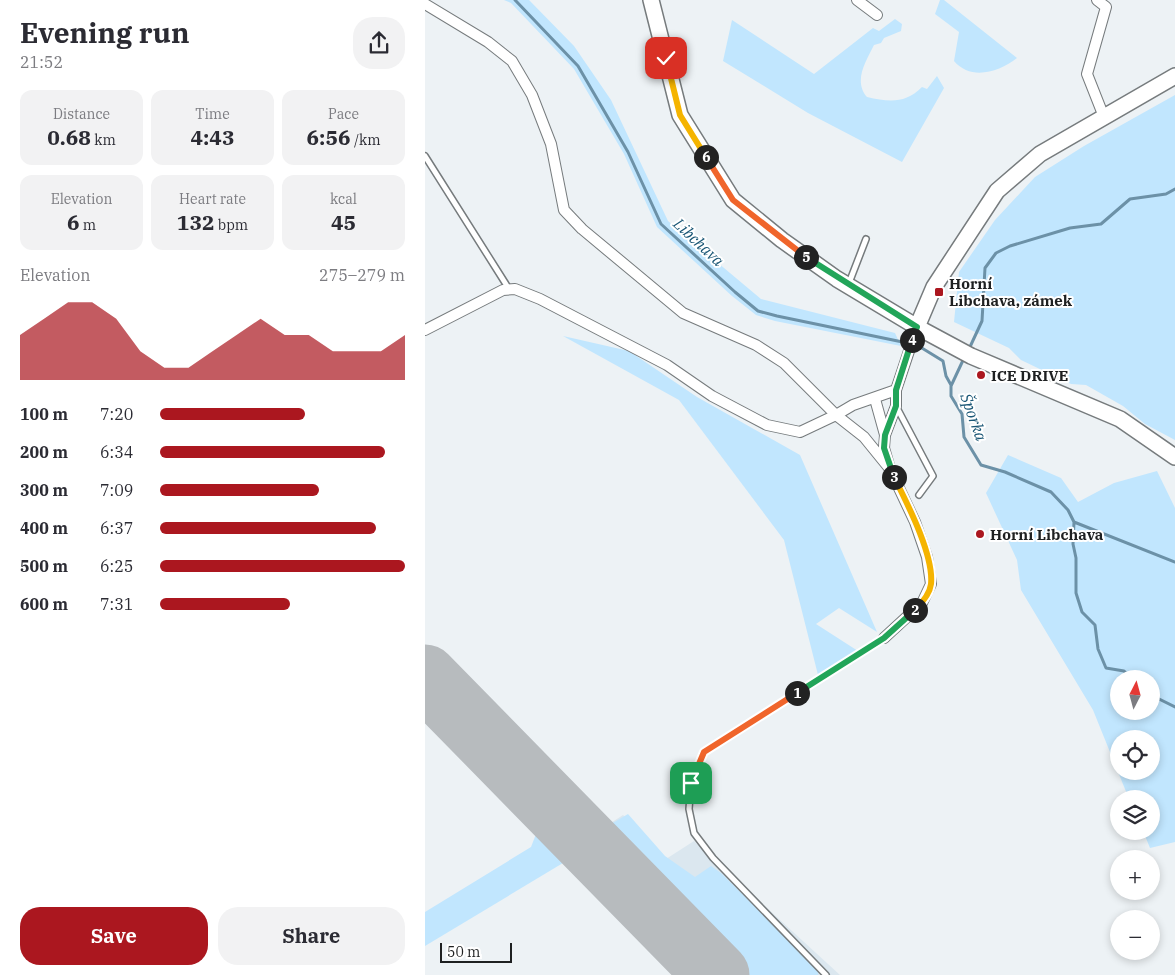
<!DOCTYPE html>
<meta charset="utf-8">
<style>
body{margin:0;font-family:"IBM Plex Serif",serif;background:#f2f2f3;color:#2b2b33;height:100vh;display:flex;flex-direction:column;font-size:19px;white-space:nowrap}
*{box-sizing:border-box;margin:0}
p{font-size:16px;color:#7c7c81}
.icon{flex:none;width:28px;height:28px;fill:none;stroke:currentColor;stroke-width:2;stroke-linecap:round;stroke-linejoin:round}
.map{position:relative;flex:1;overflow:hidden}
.sheet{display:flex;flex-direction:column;background:#fff;width:425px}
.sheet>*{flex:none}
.needle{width:32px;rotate:6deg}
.fabs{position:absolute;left:685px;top:670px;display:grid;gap:10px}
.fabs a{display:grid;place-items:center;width:50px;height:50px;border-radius:50%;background:#fff;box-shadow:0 2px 8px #0003;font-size:25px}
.scale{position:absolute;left:15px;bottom:12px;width:72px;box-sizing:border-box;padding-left:5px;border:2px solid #1e2021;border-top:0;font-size:14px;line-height:18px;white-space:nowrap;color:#1e2021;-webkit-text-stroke:4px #fff;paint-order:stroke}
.pin{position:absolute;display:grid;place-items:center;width:42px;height:42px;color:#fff;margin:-21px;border-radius:10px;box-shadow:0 2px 8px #0006}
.km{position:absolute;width:25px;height:25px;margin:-12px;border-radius:50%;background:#222;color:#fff;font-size:14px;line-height:25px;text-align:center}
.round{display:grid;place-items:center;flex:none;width:52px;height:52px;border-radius:20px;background:#f2f2f3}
.overview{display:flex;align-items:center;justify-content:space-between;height:85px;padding:0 20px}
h1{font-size:28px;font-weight:700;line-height:38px}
.metrics{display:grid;grid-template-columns:repeat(3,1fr);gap:8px;height:85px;padding:5px 20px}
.metrics div{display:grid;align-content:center;border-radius:12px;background:#f2f2f3;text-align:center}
.metrics b{font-size:21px;font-weight:700}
.metrics small{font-size:14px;font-weight:400}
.metrics p{font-size:14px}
.chart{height:140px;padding:10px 20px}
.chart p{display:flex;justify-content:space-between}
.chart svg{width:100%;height:90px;margin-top:5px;fill:#ab171f;opacity:.7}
.action{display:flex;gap:10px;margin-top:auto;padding:10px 20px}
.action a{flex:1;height:58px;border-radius:20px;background:#ab171f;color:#fff;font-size:20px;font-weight:700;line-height:58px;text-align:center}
.action a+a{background:#f2f2f3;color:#2b2b33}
ul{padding:0 20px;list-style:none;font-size:16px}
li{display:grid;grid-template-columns:80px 60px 1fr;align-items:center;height:38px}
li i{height:12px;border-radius:6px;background:#ab171f}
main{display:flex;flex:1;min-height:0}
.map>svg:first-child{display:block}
.built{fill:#dbe7ef}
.green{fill:#c1e6fe;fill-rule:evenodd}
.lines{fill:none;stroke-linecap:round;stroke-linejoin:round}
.stream{stroke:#6c91a7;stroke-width:3}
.runway{stroke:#b7bbbe;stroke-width:65}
.lane-casing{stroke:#767b7d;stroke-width:8}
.street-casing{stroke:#767b7d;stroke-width:12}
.secondary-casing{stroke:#767b7d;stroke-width:18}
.lane{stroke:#fff;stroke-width:5}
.street{stroke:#fff;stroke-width:10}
.secondary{stroke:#fff;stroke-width:15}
.split-1-casing{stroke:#fff;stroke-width:10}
.split-2-casing{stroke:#fff;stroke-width:10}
.split-3-casing{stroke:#fff;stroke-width:10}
.split-4-casing{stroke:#fff;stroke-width:10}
.split-5-casing{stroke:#fff;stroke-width:10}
.split-6-casing{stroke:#fff;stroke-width:10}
.split-7-casing{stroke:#fff;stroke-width:10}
.split-1{stroke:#f0652b;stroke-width:6}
.split-2{stroke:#22a559;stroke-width:6}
.split-3{stroke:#f5b400;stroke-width:6}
.split-4{stroke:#22a559;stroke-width:6}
.split-5{stroke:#22a559;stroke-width:6}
.split-6{stroke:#f0652b;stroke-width:6}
.split-7{stroke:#f5b400;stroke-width:6}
.poi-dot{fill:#ab171f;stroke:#fff;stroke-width:2}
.labels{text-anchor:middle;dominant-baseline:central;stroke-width:4;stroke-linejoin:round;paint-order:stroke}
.poi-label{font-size:15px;font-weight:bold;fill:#1e2021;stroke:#fff;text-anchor:start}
.water-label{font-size:16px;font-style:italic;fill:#195675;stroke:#fff}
</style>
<main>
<section class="sheet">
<div class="overview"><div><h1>Evening run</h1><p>21:52</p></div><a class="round"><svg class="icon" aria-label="share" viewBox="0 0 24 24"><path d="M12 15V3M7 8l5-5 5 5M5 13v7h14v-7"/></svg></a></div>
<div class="metrics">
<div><p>Distance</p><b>0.68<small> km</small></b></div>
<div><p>Time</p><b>4:43</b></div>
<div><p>Pace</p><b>6:56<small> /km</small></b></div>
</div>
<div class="metrics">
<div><p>Elevation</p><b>6<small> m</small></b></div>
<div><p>Heart rate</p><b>132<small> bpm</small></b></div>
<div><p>kcal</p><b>45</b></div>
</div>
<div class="chart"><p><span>Elevation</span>275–279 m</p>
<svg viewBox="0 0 160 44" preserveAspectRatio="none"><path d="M0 44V22L10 14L20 6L30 6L40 14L50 30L60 38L70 38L80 30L90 22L100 14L110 22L120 22L130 30L140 30L150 30L160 22V44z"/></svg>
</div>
<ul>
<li><b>100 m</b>7:20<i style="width:59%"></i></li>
<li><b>200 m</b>6:34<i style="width:92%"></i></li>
<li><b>300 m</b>7:09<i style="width:65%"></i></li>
<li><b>400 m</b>6:37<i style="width:88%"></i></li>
<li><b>500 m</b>6:25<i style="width:100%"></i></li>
<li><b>600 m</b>7:31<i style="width:53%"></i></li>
</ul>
<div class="action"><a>Save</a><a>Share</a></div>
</section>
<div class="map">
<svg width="750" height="975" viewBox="0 0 750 975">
<rect width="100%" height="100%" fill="#edf2f5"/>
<path class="built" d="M0 646 178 828 198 815 241 859 269 841 415 975H256L0 709Z"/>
<path class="green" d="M79 0H104L149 46 186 100 243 221 336 299 470 333 476 346 350 321 331 315 307 296 232 227 199 154 149 69 86 3Z
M515 0H519L592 58C574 72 546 81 529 61L534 32 510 14Z
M470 19 477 24 476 31 459 38 456 43 449 45C441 61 428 81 442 97 464 102 480 104 497 87L502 89 512 76 519 88 477 162 383 113 298 61 307 20 389 74 448 28 454 31Z
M750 95V440L720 424 698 406 661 385 646 384 596 360 584 348 529 322 534 272 570 220 610 177 659 146Z
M138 336 204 351 272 397 375 455 452 632 414 608 391 624 433 651 393 675 359 540 254 400Z
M583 455 636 478 653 502 689 483 732 471 750 508V842L725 848 718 831H726V799H704L668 710 596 590 592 560 561 493ZM694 679H726V711H694ZM694 739H726V771H694Z
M0 649 171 821 181 827 203 814 240 856 270 877 286 866 296 873 393 969V975H307L0 662Z
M0 693 277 975H257L156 869 130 846 143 860 0 946V912L106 847 113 829 0 713Z"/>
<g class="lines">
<path class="stream" d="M90 0 153 66 203 152 236 224 310 292 333 311 352 316 492 345 518 361 521 376 526 385
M544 349 557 321 560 268 571 253 585 246 645 228 676 224 705 199 741 194 750 189
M540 356 526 386V396L537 414 539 437 556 465 580 472 626 492 643 510 649 522 648 544 651 558V593L657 612 670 625 673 649 681 668 699 671 707 679
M649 522 750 562
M726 695 750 707"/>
<path class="runway" d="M0 677 292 975"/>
<defs>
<path id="lane" d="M0 156 84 289
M424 283 441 239
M471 406 508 476 494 495
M401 975 288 858 269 833 264 809 266 783 279 752 459 638"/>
<path id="street" d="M432 0 452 15
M672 0 681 7 662 74 679 117
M0 4 63 42 87 61 107 95 126 144 139 210 157 229 258 313 331 345 359 363 411 415 428 405 471 390 492 327
M0 330 78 290 90 289 115 299 242 365 287 396 342 425 375 432 411 415 439 437 465 469
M450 399 460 435 459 448 465 469 490 522 502 557 506 584 497 603 459 638
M460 435 471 406V390"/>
<path id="secondary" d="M226 0 255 115 308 200 357 240 412 279 492 327 546 356 695 419 750 457
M492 327 509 287 572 191 615 154 750 76"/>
</defs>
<use href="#lane" class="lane-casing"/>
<use href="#street" class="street-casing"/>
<use href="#secondary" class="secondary-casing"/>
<use href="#lane" class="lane"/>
<use href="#street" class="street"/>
<use href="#secondary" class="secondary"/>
</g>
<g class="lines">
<defs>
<path id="split-1" d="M266 783 279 752 372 693"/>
<path id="split-2" d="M372 693 459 638 490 610"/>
<path id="split-3" d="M469 477C482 503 509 555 506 584 505 593 496 604 490 610"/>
<path id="split-4" d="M469 477 459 448 460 435 471 406V390L487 340"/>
<path id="split-5" d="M381 257 492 327 487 340"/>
<path id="split-6" d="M281 157 308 200 381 257"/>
<path id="split-7" d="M241 58 255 115 281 157"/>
</defs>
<use href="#split-1" class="split-1-casing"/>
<use href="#split-2" class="split-2-casing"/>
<use href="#split-3" class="split-3-casing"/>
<use href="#split-4" class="split-4-casing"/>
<use href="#split-5" class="split-5-casing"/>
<use href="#split-6" class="split-6-casing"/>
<use href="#split-7" class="split-7-casing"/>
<use href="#split-1" class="split-1"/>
<use href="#split-2" class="split-2"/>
<use href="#split-3" class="split-3"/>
<use href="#split-4" class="split-4"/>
<use href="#split-5" class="split-5"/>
<use href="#split-6" class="split-6"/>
<use href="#split-7" class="split-7"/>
</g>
<g class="poi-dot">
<rect x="509" y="287" width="10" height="10" rx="2.5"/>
<circle cx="556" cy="375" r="5"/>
<circle cx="555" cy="534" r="5"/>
</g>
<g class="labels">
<g class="poi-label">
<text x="524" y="283">Horní<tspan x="524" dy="17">Libchava, zámek</tspan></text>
<text x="566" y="375">ICE DRIVE</text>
<text x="565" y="534">Horní Libchava</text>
</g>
<g class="water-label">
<text transform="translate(274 242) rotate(43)">Libchava</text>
<text transform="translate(549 417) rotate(70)">Šporka</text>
</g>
</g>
</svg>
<div class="fabs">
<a><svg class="needle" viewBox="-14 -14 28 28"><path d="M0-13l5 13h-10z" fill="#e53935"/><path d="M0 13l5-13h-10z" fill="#7c7c81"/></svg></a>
<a><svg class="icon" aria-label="locate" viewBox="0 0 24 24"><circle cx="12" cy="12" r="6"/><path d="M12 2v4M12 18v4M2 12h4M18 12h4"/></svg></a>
<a><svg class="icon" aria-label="layers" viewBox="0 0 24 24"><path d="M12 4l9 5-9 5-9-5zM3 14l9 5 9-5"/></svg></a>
<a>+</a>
<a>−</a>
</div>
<div class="scale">50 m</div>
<div class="pin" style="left:266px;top:783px;background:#1e9e55"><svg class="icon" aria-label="arrive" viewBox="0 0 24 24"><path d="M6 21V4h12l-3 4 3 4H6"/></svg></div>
<div class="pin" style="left:241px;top:58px;background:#d93025"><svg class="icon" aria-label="check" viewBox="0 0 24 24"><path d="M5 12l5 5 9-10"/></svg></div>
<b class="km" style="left:372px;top:693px">1</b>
<b class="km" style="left:490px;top:610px">2</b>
<b class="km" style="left:469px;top:477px">3</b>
<b class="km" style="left:487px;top:340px">4</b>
<b class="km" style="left:381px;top:257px">5</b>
<b class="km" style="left:281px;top:157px">6</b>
</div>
</main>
